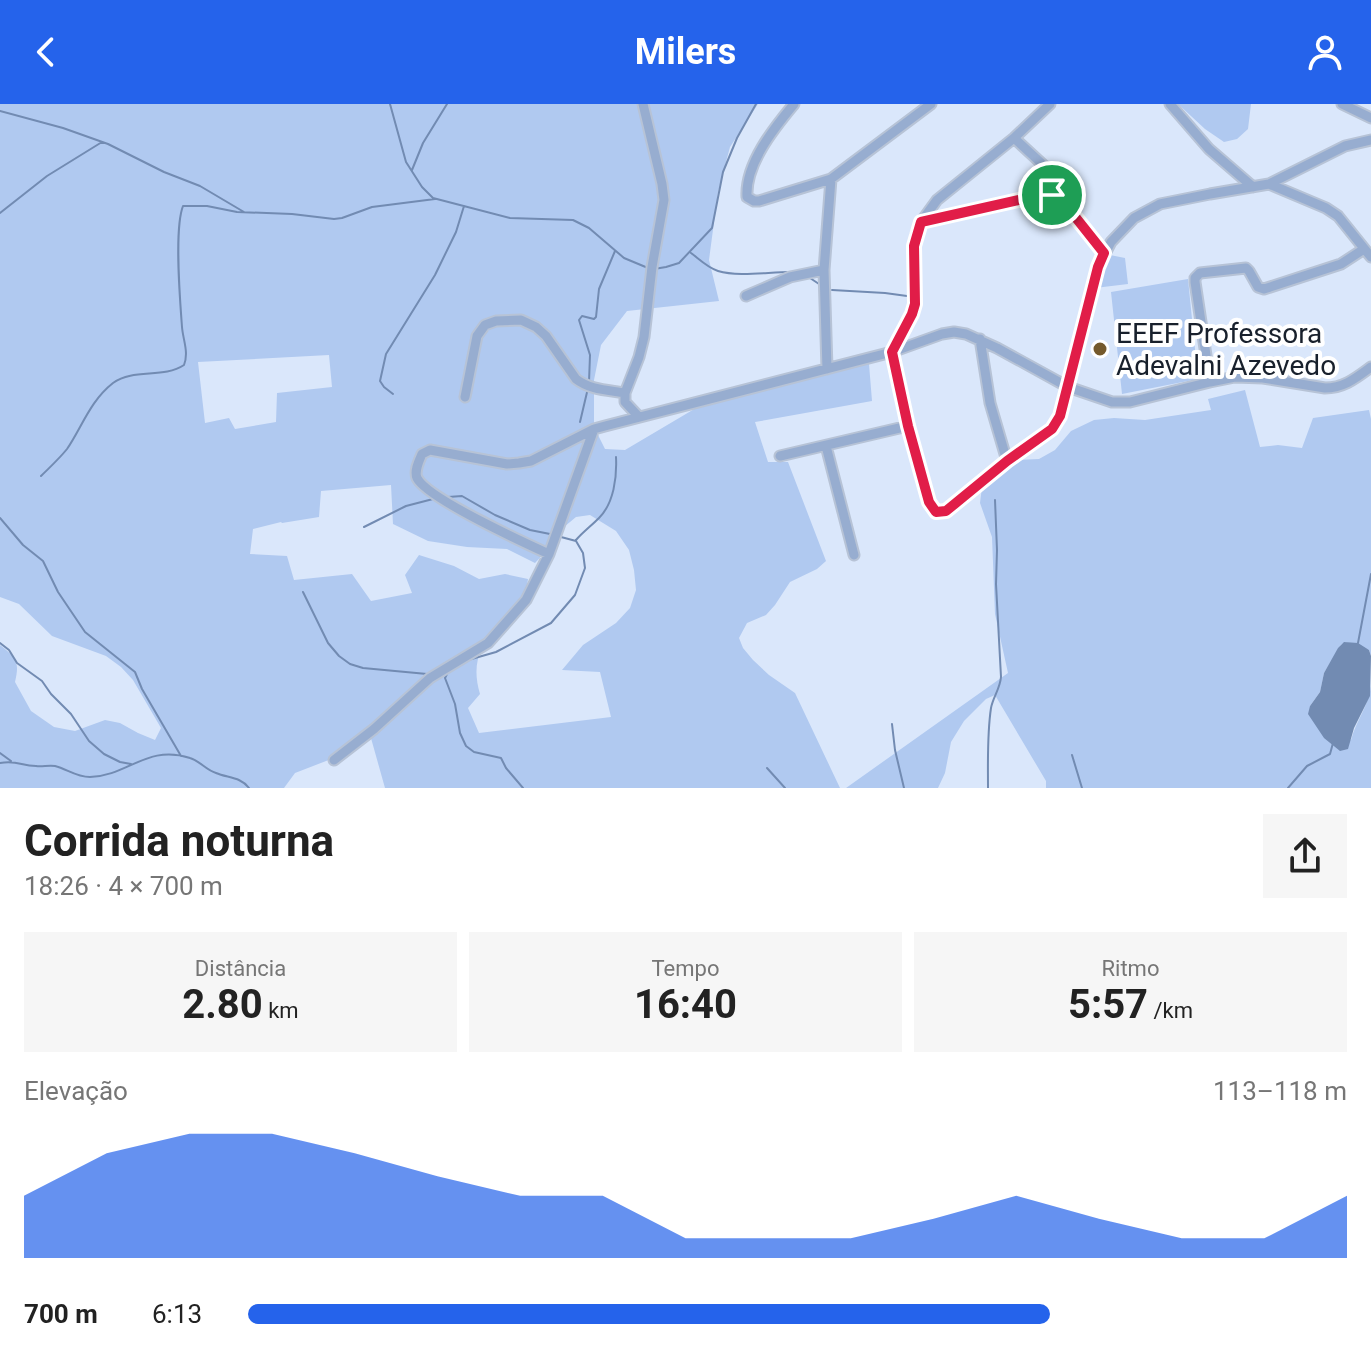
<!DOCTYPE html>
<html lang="pt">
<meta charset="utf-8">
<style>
body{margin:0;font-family:Roboto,sans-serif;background:#f6f6f6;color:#222;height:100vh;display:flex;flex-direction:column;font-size:30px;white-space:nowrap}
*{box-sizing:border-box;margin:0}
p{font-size:26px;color:#767676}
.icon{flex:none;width:44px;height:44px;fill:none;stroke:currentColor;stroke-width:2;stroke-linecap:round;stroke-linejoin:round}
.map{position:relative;height:684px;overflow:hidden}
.side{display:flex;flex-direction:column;background:#fff;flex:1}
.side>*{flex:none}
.pin{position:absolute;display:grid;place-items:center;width:68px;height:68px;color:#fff;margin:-34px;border:4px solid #fff;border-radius:50%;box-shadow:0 2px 8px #0007}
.round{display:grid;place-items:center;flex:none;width:84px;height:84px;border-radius:0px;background:#f6f6f6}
.summary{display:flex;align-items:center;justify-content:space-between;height:136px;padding:0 24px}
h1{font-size:44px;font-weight:700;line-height:60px}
.stats{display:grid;grid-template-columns:repeat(3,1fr);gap:12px;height:136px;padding:8px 24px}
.stats div{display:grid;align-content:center;border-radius:0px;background:#f6f6f6;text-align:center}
.stats b{font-size:40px;font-weight:700}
.stats small{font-size:22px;font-weight:400}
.stats p{font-size:22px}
.chart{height:224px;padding:16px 24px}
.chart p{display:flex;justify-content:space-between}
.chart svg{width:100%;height:144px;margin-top:8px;fill:#2563eb;opacity:.7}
ul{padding:0 24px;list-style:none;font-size:26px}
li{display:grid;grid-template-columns:128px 96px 1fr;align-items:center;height:60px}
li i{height:20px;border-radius:10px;background:#2563eb}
header{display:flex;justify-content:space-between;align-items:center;height:104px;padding:0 24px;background:#2563eb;color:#fff;font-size:36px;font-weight:700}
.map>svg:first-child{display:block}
.green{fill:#b0c9f0;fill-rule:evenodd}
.water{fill:#728bb2}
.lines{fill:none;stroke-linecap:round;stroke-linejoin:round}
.stream{stroke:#728bb2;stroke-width:2}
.minor-casing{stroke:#b7c3d6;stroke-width:13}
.minor{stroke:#97add0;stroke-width:9}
.route-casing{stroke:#fff;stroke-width:16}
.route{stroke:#e11d48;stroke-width:10}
.poi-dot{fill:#74592c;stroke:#fff;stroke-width:3}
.labels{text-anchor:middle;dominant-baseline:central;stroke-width:8;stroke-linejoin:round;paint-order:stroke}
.poi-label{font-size:28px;fill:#18202c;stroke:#fff;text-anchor:start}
</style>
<header><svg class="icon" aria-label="back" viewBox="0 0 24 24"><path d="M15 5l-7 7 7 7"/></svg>Milers<svg class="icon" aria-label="person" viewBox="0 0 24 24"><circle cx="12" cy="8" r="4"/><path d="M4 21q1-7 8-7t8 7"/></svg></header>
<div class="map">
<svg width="1371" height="684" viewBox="0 0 1371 684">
<rect width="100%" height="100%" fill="#dae7fb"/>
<path class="green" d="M0 0H758L730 43 718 88 709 156 719 197 627 207 601 241 594 276V323L605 345 625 346 696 304 733 285 781 271 869 260 872 297 755 318 768 358H788L826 457 817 465 790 478 775 501 766 511 747 519 739 534 743 544 753 556 769 571 795 589 840 684H385L369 627 339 652 295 669 284 684H0V541C16 554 20 557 15 578L31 607 54 623 75 627 105 616 120 619 138 629 155 636 161 624 133 576 121 563 106 552 52 532 19 500 0 493ZM329 251 332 283 277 289 276 318 235 325 229 314 205 319 198 258ZM391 381 393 420 428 437 467 443 507 445 535 459 555 438 564 423 576 413 590 411 616 427 629 446 634 466 636 486 630 504 616 519 583 541 562 566 600 568 611 613 479 629 468 604 480 590C475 573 475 559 482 543 497 525 526 498 528 475L505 470 479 475 454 462 419 451 405 471 412 489 371 497 352 470 294 476 287 452 250 450 253 425 281 418 282 419 319 413 321 387Z
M1178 0H1251L1248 25 1237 35 1224 38 1205 25Z
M1105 150 1125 154 1128 180 1095 184Z
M1188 175 1198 275 1122 290 1111 188Z
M1245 286 1260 343 1278 341 1302 344 1313 314 1369 306 1371 315V552L1369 546 1345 538 1341 541 1324 569 1320 588 1310 602 1351 636C1356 617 1369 601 1371 582V684H1046V677L995 591 986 595 964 617 951 638 945 669 938 684H846L1008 569 995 510 992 433 980 399 982 383 1015 356 1039 355 1055 346 1071 327 1094 316 1114 314 1145 316 1211 306 1208 295Z"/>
<path class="water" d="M1344 538 1358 539 1369 546 1371 552 1370 592 1354 624 1348 645 1340 647 1324 634 1308 610 1310 602 1320 588 1324 569 1338 544Z"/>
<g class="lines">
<path class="stream" d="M390 0 406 58 422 83 433 94 510 114 573 116 589 124 624 154 648 164
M0 7 63 24 108 40 164 68 200 82 244 108
M412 66 423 39 447 0
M0 109 47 72 102 38
M691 149C699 155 708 164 718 167 738 173 768 168 790 168
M654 165 666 163 679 159 712 124 723 68 737 34 756 0
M810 174 819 180
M832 186 885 189 907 192
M589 278 590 251 579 216 582 212 594 215 596 213 599 185 615 147
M393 290 384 283 380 277 386 250 435 171 456 128 464 102
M580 318 588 284
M41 372C50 363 59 355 67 345 82 323 90 297 113 279 134 264 163 275 184 261 189 248 183 236 182 223 180 196 174 125 183 102H207L237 108 292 110 334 115 342 114 372 103 435 95
M448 393 462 392 495 411 530 426 550 430
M0 414 23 441 43 457 58 488 85 528 135 568 142 585 181 652
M364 423 406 402 433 395
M576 436C583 428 591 422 599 414 614 399 617 373 616 353
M303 488 328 539 339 552 350 560 363 564 427 570
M0 539 9 546 17 559 42 577 51 590 71 610 89 637 104 650 120 658 131 660
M1358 539 1371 470
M468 556 496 548 551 519 575 491 585 464 583 449 576 437 561 433
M448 568 445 574 455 600 460 629 466 642 474 648 501 654 506 664 523 684
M892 620 895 646 904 684
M0 649 11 657
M1072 651 1082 684
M0 659C18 656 21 662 36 662 42 663 48 661 55 662 67 665 76 673 90 673 128 672 147 640 190 654 200 657 206 666 216 669 228 674 241 673 249 684
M767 664 785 684
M988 684C988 658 987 630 991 604 993 593 1000 585 1001 573L996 480 997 446 995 396
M1288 684 1307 662 1330 650 1333 639"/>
<defs>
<path id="minor" d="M794 0C774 24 745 60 747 93L754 97H759L831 75
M1050 0 1014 34 937 96 921 118 916 131 914 142 915 200 912 210 892 248 908 322 929 398 936 408 946 407 1007 357 1052 325 1060 312 1098 163 1111 138 1134 114 1160 100 1210 90 1269 80 1345 42 1371 36
M1170 0 1209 45 1253 83
M1342 0 1371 14
M1014 34 1052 69 1055 74 1052 91
M1269 80 1326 104 1338 112 1371 153
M921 118 1037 91 1045 90 1059 94 1104 149
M746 192 790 173 824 166
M980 235 990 299 1007 357
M827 265 824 166 831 75 931 0
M1210 278 1195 178V174L1200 169 1246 164 1249 167 1258 183 1264 185 1341 160 1364 145
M465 293 477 232 485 221 496 217 521 216 536 223 546 232 576 275C590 286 608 286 625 289
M639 313 625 298V289L639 253 644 233 652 163 664 96 662 80 643 0
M826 342 854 451
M780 352 908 322
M549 450C525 439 427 394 417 374 414 367 419 357 422 350L430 346 507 360 519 359 531 357 594 325 605 322 892 248 942 230 954 228 966 230 997 244 1068 283 1112 298H1130L1210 278 1235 273 1263 274 1325 284C1344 284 1356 274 1371 263
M334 656 374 625 430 574 488 539 526 496 549 450 594 325"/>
</defs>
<use href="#minor" class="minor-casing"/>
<use href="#minor" class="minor"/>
</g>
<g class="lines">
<defs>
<path id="route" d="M1045 90 1059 94 1065 100 1104 149 1098 163 1060 312 1052 325 1007 357 946 407 936 408 929 398 908 322 892 248 912 210 915 200 914 142 921 118Z"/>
</defs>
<use href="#route" class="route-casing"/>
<use href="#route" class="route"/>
</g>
<circle class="poi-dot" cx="1100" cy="245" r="8"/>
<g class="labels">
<g class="poi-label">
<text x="1116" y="229">EEEF Professora<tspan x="1116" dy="32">Adevalni Azevedo</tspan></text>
</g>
</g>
</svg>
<div class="pin" style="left:1052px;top:91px;background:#1e9e55"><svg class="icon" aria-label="arrive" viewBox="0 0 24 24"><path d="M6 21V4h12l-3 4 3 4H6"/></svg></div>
</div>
<section class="side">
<div class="summary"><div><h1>Corrida noturna</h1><p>18:26 · 4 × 700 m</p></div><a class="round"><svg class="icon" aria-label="share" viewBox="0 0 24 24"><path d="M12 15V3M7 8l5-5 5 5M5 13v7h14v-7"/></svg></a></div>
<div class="stats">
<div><p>Distância</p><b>2.80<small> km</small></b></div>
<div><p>Tempo</p><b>16:40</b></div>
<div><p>Ritmo</p><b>5:57<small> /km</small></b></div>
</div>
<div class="chart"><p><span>Elevação</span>113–118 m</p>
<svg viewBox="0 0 160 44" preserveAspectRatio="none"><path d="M0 44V25L10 12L20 6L30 6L40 12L50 19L60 25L70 25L80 38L90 38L100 38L110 32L120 25L130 32L140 38L150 38L160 25V44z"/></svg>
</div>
<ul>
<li><b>700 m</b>6:13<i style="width:73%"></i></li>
</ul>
</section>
